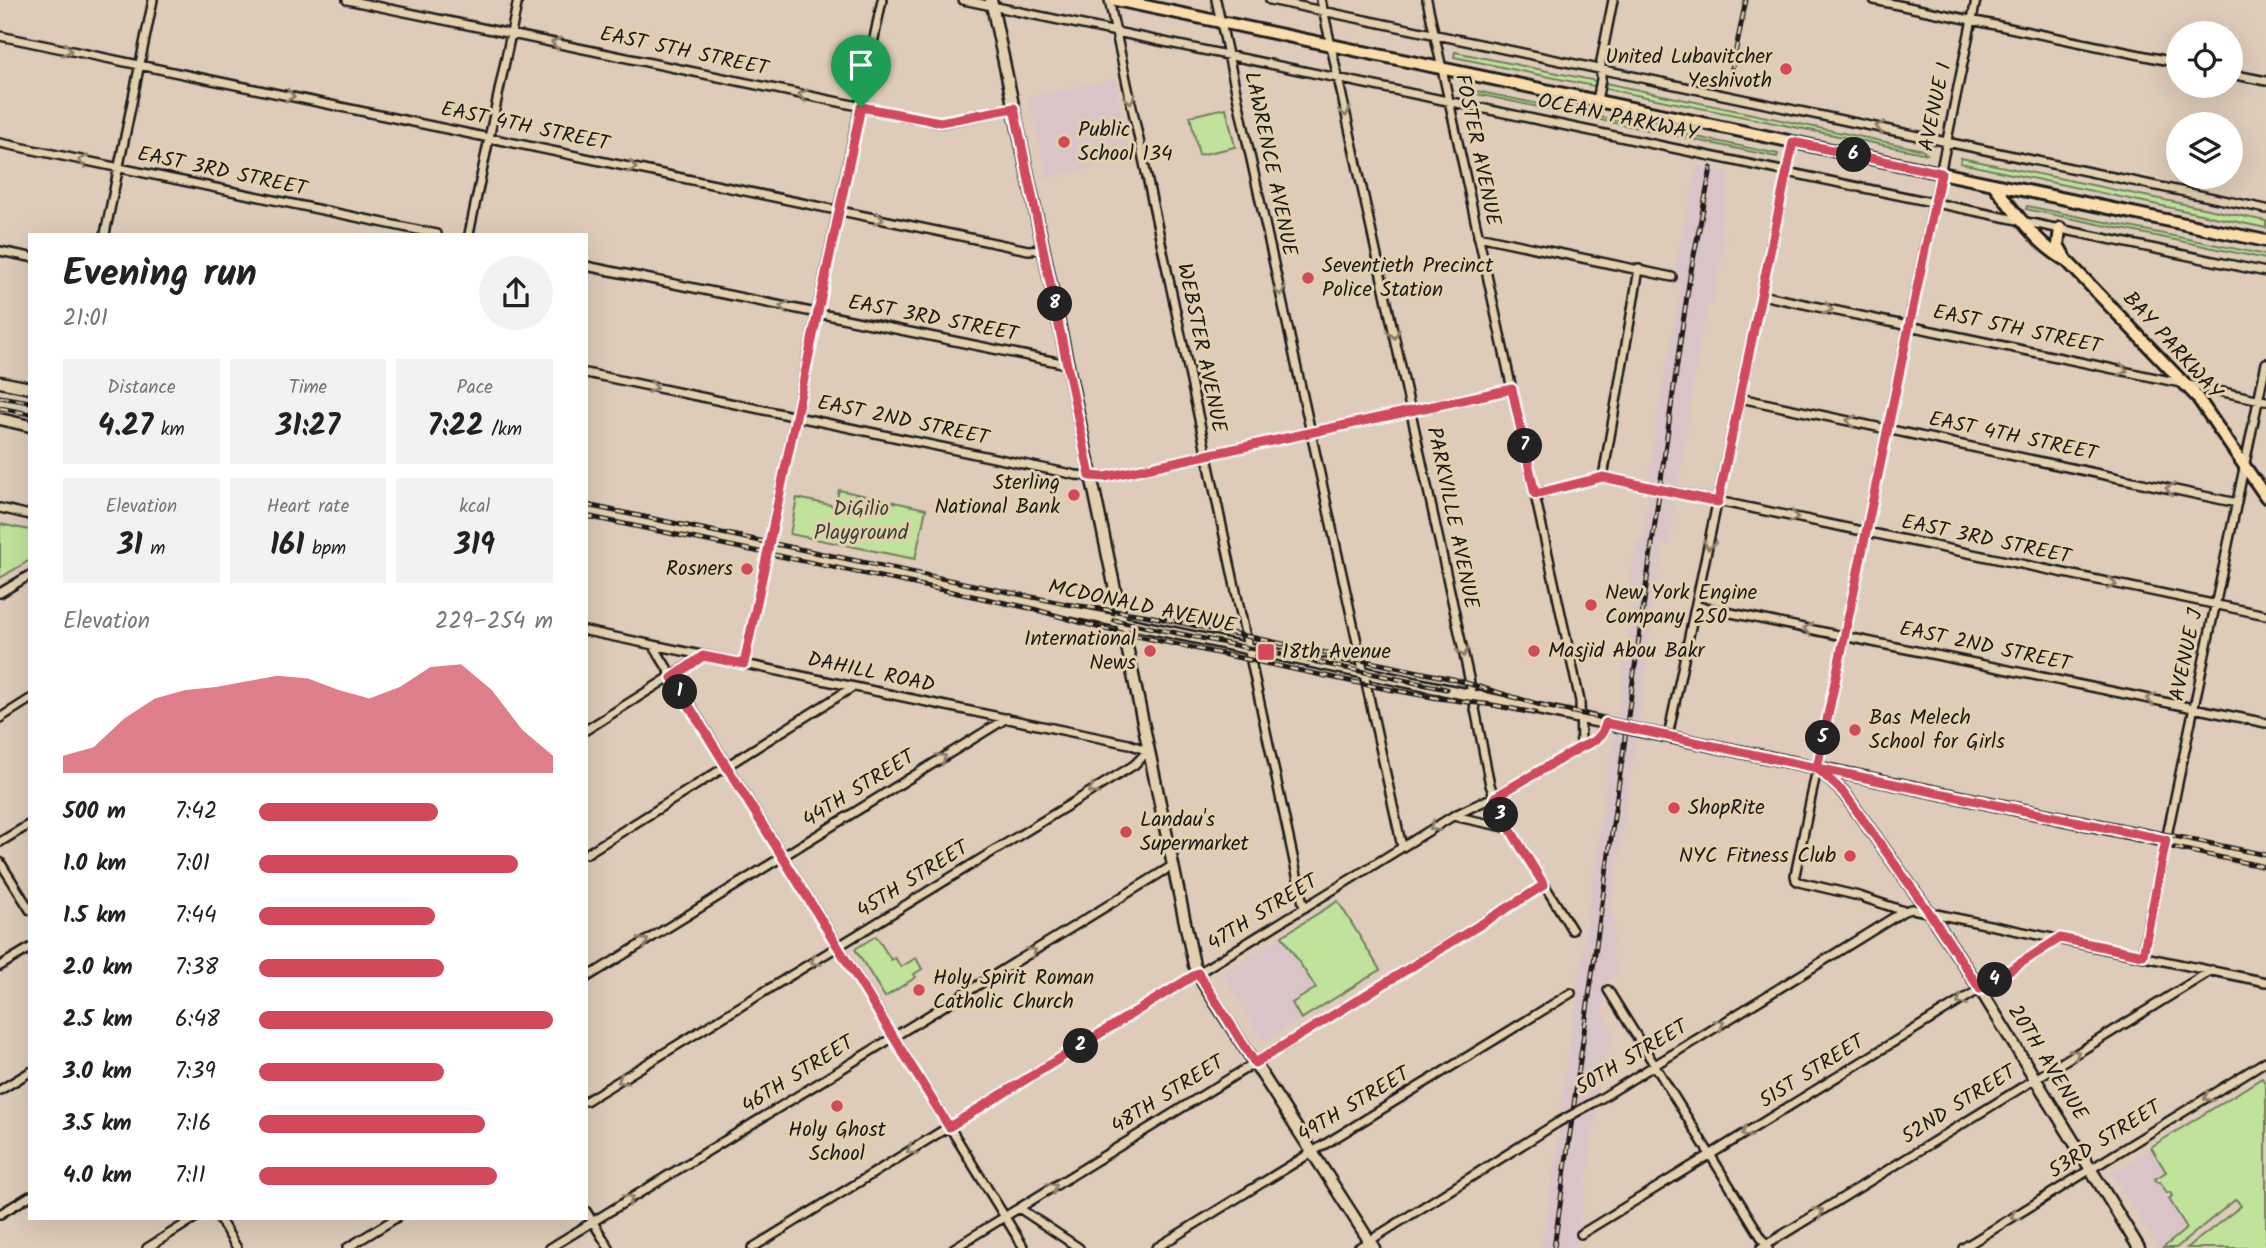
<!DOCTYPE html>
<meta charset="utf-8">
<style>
body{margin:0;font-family:Kalam,sans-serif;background:#f2f2f2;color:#222;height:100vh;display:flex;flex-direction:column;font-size:26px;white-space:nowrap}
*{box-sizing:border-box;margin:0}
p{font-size:23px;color:#767676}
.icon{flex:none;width:38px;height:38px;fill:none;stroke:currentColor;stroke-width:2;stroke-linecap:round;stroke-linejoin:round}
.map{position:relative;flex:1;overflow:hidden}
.panel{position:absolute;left:28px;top:233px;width:560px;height:987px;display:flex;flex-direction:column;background:#fff;border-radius:0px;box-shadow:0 7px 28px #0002}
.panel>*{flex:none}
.controls{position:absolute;left:2166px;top:21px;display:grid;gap:14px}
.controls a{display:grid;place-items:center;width:77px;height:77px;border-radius:50%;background:#fff;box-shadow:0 7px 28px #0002;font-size:35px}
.pin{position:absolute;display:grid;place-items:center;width:60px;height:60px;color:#fff;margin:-72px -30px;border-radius:50% 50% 50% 0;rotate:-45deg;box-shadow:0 0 7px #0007}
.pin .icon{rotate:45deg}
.km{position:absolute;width:35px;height:35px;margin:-18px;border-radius:50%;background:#222;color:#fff;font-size:19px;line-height:35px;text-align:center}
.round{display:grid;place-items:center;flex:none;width:74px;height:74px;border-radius:37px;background:#f2f2f2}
.head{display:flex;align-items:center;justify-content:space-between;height:119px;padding:0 35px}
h1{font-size:38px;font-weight:700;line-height:52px}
.metrics{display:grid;grid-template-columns:repeat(3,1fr);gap:10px;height:119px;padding:7px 35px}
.metrics div{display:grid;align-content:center;border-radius:0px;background:#f2f2f2;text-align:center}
.metrics b{font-size:30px;font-weight:700}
.metrics small{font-size:19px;font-weight:400}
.metrics p{font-size:19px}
.chart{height:196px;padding:14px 35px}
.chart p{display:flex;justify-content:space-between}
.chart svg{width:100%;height:126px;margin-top:7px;fill:#d1495b;opacity:.7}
ul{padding:0 35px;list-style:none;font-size:23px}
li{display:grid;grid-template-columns:112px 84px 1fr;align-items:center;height:52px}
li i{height:18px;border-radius:9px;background:#d1495b}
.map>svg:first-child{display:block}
.built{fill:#d9c5c7}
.green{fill:#c0e29b;stroke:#6e7f5c;stroke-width:2}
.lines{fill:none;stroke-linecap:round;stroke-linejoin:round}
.street-casing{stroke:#1c1c1c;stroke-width:12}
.secondary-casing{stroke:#1c1c1c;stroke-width:15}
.primary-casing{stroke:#1c1c1c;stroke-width:16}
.street{stroke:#e2d0ae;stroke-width:7}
.secondary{stroke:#e2d0ae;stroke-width:10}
.primary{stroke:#faddab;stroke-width:10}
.rail-casing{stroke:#1c1c1c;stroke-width:5}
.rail{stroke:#e2d0ae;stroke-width:2.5;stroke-dasharray:8;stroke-linecap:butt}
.street-bridge-casing{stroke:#1c1c1c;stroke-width:12;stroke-linecap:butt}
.secondary-bridge-casing{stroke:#1c1c1c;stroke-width:15;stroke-linecap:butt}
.street-bridge{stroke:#e2d0ae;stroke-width:7}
.secondary-bridge{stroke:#e2d0ae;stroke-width:10}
.oneway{stroke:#897f6c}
.route-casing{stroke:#fff;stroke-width:14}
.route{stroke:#d1495b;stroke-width:9}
.poi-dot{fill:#d1495b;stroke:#e2d0ae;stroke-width:2.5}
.labels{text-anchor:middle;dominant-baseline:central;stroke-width:6;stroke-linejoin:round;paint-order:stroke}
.street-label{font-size:21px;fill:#1c1c1c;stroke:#e2d0ae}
.poi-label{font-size:21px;fill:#1c1c1c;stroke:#e2d0ae;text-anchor:start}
.park-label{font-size:21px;fill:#3d4435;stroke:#e2d0ae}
</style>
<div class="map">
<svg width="2266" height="1248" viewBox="0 0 2266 1248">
<rect width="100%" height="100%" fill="#decbb9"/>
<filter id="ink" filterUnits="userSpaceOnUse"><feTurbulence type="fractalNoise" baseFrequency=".0143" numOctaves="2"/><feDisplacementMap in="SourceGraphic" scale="14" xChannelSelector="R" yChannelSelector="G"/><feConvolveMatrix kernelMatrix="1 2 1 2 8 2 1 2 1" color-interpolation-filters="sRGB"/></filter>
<g filter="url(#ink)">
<path class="built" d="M1115 79 1131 160 1047 178 1029 98Z
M1697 165 1730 172 1719 234 1726 236 1713 304H1707L1695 370 1680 478 1677 483 1673 502 1674 507 1671 545 1662 544 1635 749 1611 910 1615 924 1612 951 1617 974 1606 981 1602 1011 1614 1033 1598 1087 1596 1114 1580 1225 1574 1248H1541L1559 1135 1561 1105 1612 741 1619 711 1630 613 1629 584 1637 540H1642L1651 477 1649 475 1661 391 1677 309 1680 286 1672 284Z
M1282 936 1316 988 1292 1005 1301 1019 1264 1042 1222 973Z
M2151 1147 2166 1172 2156 1178 2170 1192 2172 1196 2169 1199 2187 1228 2163 1248H2158L2112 1173Z"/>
<path class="green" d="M1455 52 1596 81 1595 85 1593 86 1454 57Z
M1605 83 1924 150V153L1928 154 1606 89Z
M1462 88 1778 154 1777 157 1462 91Z
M1226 108 1235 147 1199 155 1190 116Z
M1961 158 2266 221V228L1960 163Z
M2027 206 2266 255V259L2026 209Z
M839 490 926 509 915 559 790 534 797 498 835 506Z
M0 524 30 530V560L0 578Z
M1338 901 1380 970 1301 1019 1292 1003 1316 988 1282 936Z
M876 936 891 960 895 958 901 967 916 958 922 969 914 974 916 977 885 997 855 949Z
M2262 1078 2266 1085V1248H2187L2241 1206 2236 1199 2176 1248H2163L2187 1228 2169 1199 2172 1196 2170 1192 2167 1193 2160 1182 2158 1183 2155 1179 2166 1172 2151 1147Z"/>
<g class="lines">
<defs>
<path id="street" d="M347 0 940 123 1014 108
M963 0 2266 272
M1109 0 1304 908
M1216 0 1402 847
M1270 0 2266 209
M1321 0 1469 678 1490 785 1501 814 1572 930
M1427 0 1580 701 1581 747
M1874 0 2179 63
M0 36 1028 250 1043 249
M2231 74 2266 81
M1597 101 1601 79V61L1613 0
M0 143 437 234
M105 234 153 0
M469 234 518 0
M1478 236 1672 277
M0 251 30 257
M586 266 1067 364
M1761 295 2266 401
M586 373 1076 475 1105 477 1512 389
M1740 398 2237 503
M1603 477 1639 269
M1679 493 2266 615
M1535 494 1603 477 1648 487
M0 508 30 515
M0 593 30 575
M1697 606 2266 723
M586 631 1129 744 1148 751 1134 765 586 1101
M653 645 1024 1248
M744 664 882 0
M0 718 30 699
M586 730 703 656
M1668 736 1793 142
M1453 816 1509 828
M0 842 30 824
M586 854 853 687
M0 862 30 910
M1904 911 1859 896 1799 882 1796 880 1795 875 1976 0
M2142 955 2266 363
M0 966 30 948
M586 978 1007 718
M1608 990 1768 1248
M0 1090 30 1072
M1600 1099 1904 911 1912 909 2266 982
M1019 1208 1079 1248
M586 1211 609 1248
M0 1214 30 1196
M219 1218 237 1248
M1581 1234 1980 989 2060 938
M147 1248 195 1218
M347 1248 396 1218
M550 1248 1172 866
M752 1248 1453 816 1506 791 1581 747C1594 742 1603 737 1606 723
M954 1248 1544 885
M1156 1248 1571 993
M1358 1248 1557 1123
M1761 1248 2212 970
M1963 1248 2266 1061"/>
<path id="secondary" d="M991 0 1194 965 1203 983 1374 1248
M0 382 30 388
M0 419 30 426
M586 510 1614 725
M1636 730 2266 861
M1818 768 1844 793 1929 912 1980 989 2139 1248"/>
<path id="primary" d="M1116 0 2266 241
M1994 185C2015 212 2036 244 2067 261
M2060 228 2058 245 2067 261 2197 397 2266 497"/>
</defs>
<use href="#street" class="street-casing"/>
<use href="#secondary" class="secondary-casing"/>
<use href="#primary" class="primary-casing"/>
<use href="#street" class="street"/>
<use href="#secondary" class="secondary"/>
<use href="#primary" class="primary"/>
<defs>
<path id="rail" d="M1729 83 1746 0
M0 397 30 402
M0 408 30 414
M586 505 1066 604 1144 615 1453 679 1544 706 2266 855
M586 516 1030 608 1104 629 1382 688 1437 698 1493 705 1535 713
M1114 620 1446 689
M1737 756 2266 867
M1554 1248 1681 336 1690 276 1711 168"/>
</defs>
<use href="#rail" class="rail-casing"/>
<use href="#rail" class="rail"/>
<defs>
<path id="street-bridge" d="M1648 487 1679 493
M1557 1123 1600 1099"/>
<path id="secondary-bridge" d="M1614 725 1636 730"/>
</defs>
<use href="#street-bridge" class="street-bridge-casing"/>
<use href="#secondary-bridge" class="secondary-bridge-casing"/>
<use href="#street-bridge" class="street-bridge"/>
<use href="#secondary-bridge" class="secondary-bridge"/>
</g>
<defs><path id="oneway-chevron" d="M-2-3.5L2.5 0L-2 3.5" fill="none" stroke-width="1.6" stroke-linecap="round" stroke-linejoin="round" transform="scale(1.75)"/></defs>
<g class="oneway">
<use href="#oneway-chevron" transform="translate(556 43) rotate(-168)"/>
<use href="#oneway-chevron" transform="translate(67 50) rotate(12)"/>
<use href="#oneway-chevron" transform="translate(803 95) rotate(-168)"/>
<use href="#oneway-chevron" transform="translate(290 96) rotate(12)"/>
<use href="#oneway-chevron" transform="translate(1130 99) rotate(78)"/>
<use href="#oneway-chevron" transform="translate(1345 112) rotate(78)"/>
<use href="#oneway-chevron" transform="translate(1880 127) rotate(-168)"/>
<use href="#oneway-chevron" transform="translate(83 161) rotate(-168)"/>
<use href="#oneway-chevron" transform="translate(632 167) rotate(12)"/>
<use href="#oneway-chevron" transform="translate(879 219) rotate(12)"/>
<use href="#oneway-chevron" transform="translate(1280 291) rotate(78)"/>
<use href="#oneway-chevron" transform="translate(784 307) rotate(-168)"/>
<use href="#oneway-chevron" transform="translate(1828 309) rotate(12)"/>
<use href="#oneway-chevron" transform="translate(1394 334) rotate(78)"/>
<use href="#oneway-chevron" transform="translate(2123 370) rotate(12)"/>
<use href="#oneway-chevron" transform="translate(653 387) rotate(12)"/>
<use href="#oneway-chevron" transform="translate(1851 421) rotate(-168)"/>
<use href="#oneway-chevron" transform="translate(2170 489) rotate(-168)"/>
<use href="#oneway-chevron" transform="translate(1794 517) rotate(12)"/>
<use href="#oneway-chevron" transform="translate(1709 545) rotate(102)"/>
<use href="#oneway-chevron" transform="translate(2112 584) rotate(12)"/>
<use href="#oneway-chevron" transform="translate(1808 629) rotate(-168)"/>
<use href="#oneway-chevron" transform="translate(1463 652) rotate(78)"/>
<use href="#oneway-chevron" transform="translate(2151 699) rotate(-168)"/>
<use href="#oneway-chevron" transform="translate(942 758) rotate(-32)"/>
<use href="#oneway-chevron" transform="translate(1093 790) rotate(148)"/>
<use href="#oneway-chevron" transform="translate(1434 827) rotate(148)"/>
<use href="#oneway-chevron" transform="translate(644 942) rotate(-32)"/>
<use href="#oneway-chevron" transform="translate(1032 952) rotate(-32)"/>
<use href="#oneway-chevron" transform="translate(815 961) rotate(148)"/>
<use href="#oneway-chevron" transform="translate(1961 1001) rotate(148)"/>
<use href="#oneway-chevron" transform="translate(1720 1024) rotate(-32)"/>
<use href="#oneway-chevron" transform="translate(2075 1054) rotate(-32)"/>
<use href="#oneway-chevron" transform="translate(622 1080) rotate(148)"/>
<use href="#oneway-chevron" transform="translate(2208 1097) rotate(148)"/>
<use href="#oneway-chevron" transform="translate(1746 1133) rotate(148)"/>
<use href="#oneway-chevron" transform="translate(911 1150) rotate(148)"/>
<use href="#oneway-chevron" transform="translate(1053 1187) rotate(-32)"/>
<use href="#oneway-chevron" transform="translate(629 1199) rotate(-32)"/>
<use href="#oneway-chevron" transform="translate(1819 1212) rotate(-32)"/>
<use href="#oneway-chevron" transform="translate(2015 1216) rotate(148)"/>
</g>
</g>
<g class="lines" filter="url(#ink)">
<defs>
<path id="route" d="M861 107 744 664 703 656 672 678 949 1127 1198 973 1255 1063 1530 894 1544 885 1501 814 1495 797 1581 747C1594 742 1603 737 1606 723L1817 768 1844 793 1929 912 1980 989 2060 938 2143 955 2166 840 1817 768 1941 173 1793 142 1718 502 1603 477 1535 494 1512 389 1105 477 1090 476 1014 108 940 122 861 107"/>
</defs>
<use href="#route" class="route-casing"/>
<use href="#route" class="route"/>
</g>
<g class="poi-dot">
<circle cx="1786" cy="69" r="7"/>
<circle cx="1064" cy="142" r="7"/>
<circle cx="1308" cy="278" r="7"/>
<circle cx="1074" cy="495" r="7"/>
<circle cx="747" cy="569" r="7"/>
<circle cx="1591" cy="605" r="7"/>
<circle cx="1150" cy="651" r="7"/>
<circle cx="1534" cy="651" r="7"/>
<rect x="1257" y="643" width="18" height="18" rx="3.5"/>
<circle cx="1855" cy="730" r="7"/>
<circle cx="1674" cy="808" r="7"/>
<circle cx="1126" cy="832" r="7"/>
<circle cx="1850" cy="856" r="7"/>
<circle cx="919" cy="990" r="7"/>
<circle cx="837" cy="1106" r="7"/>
</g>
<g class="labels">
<g class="street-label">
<text transform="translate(684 52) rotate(12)">EAST 5TH STREET</text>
<text transform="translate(1936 107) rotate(-78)">AVENUE I</text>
<text transform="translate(1618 118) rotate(12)">OCEAN PARKWAY</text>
<text transform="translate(525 127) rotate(12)">EAST 4TH STREET</text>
<text transform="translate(1477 150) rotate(78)">FOSTER AVENUE</text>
<text transform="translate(1270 164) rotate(78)">LAWRENCE AVENUE</text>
<text transform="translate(222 172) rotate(12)">EAST 3RD STREET</text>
<text transform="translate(933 319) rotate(11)">EAST 3RD STREET</text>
<text transform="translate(2017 330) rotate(12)">EAST 5TH STREET</text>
<text transform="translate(2172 346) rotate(48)">BAY PARKWAY</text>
<text transform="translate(1201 348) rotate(78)">WEBSTER AVENUE</text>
<text transform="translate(903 421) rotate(12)">EAST 2ND STREET</text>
<text transform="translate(2013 437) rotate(12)">EAST 4TH STREET</text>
<text transform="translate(1452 518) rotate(78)">PARKVILLE AVENUE</text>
<text transform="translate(1986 540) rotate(12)">EAST 3RD STREET</text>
<text transform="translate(1142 607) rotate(12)">MCDONALD AVENUE</text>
<text transform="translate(1985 647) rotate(12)">EAST 2ND STREET</text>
<text transform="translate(2187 655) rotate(-78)">AVENUE J</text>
<text transform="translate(871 673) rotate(12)">DAHILL ROAD</text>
<text transform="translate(859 789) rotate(-32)">44TH STREET</text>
<text transform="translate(913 880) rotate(-32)">45TH STREET</text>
<text transform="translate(1263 913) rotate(-32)">47TH STREET</text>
<text transform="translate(1632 1058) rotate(-31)">50TH STREET</text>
<text transform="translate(2047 1063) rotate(58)">20TH AVENUE</text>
<text transform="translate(1812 1072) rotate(-32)">51ST STREET</text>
<text transform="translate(798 1075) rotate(-32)">46TH STREET</text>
<text transform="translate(1168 1095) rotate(-32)">48TH STREET</text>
<text transform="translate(1354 1105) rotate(-31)">49TH STREET</text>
<text transform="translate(1959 1105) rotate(-32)">52ND STREET</text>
<text transform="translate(2105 1140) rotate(-32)">53RD STREET</text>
</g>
<g class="poi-label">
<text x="1772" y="57" text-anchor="end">United Lubavitcher<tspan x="1772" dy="24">Yeshivoth</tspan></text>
<text x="1078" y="130">Public<tspan x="1078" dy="24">School 134</tspan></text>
<text x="1322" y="266">Seventieth Precinct<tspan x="1322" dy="24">Police Station</tspan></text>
<text x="1060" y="483" text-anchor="end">Sterling<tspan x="1060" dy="24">National Bank</tspan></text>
<text x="733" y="569" text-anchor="end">Rosners</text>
<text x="1605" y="593">New York Engine<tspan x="1605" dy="24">Company 250</tspan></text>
<text x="1136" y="639" text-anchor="end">International<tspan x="1136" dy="24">News</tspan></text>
<text x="1548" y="651">Masjid Abou Bakr</text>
<text x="1282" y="652">18th Avenue</text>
<text x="1869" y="718">Bas Melech<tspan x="1869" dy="24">School for Girls</tspan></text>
<text x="1688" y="808">ShopRite</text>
<text x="1140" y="820">Landau's<tspan x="1140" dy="24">Supermarket</tspan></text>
<text x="1836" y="856" text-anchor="end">NYC Fitness Club</text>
<text x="933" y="978">Holy Spirit Roman<tspan x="933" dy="24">Catholic Church</tspan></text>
<text x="837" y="1130" text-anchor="middle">Holy Ghost<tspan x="837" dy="24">School</tspan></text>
</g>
<g class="park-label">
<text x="861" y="509">DiGilio<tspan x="861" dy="24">Playground</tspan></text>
</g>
</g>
</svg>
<div class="controls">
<a><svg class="icon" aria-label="locate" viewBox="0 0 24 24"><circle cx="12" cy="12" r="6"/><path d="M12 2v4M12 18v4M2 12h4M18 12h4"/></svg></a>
<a><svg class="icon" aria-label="layers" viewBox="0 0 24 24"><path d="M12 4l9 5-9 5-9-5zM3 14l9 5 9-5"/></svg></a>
</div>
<div class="pin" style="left:861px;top:107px;background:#1e9e55"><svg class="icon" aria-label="arrive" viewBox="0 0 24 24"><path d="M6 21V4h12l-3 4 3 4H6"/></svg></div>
<b class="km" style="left:680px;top:692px">1</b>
<b class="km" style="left:1081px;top:1046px">2</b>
<b class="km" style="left:1501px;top:815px">3</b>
<b class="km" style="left:1995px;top:980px">4</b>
<b class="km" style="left:1823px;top:738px">5</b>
<b class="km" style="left:1854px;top:155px">6</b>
<b class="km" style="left:1525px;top:446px">7</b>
<b class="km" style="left:1055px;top:304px">8</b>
<section class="panel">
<div class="head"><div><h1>Evening run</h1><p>21:01</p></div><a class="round"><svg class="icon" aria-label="share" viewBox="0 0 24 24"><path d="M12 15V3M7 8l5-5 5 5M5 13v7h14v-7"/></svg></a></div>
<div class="metrics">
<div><p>Distance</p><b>4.27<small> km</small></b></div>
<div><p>Time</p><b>31:27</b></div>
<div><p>Pace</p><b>7:22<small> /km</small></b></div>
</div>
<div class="metrics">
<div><p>Elevation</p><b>31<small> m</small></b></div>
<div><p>Heart rate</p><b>161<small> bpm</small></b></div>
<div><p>kcal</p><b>319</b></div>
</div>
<div class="chart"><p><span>Elevation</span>229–254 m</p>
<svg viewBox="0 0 160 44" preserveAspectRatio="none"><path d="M0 44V38L10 35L20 25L30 18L40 15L50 14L60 12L70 10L80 11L90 15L100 18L110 14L120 7L130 6L140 15L150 29L160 38V44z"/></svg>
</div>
<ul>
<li><b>500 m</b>7:42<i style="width:61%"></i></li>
<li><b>1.0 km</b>7:01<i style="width:88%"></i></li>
<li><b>1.5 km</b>7:44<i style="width:60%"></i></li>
<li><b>2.0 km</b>7:38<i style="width:63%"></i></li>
<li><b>2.5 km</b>6:48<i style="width:100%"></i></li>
<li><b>3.0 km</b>7:39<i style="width:63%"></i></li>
<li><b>3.5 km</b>7:16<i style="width:77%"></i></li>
<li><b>4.0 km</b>7:11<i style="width:81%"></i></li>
</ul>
</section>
</div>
